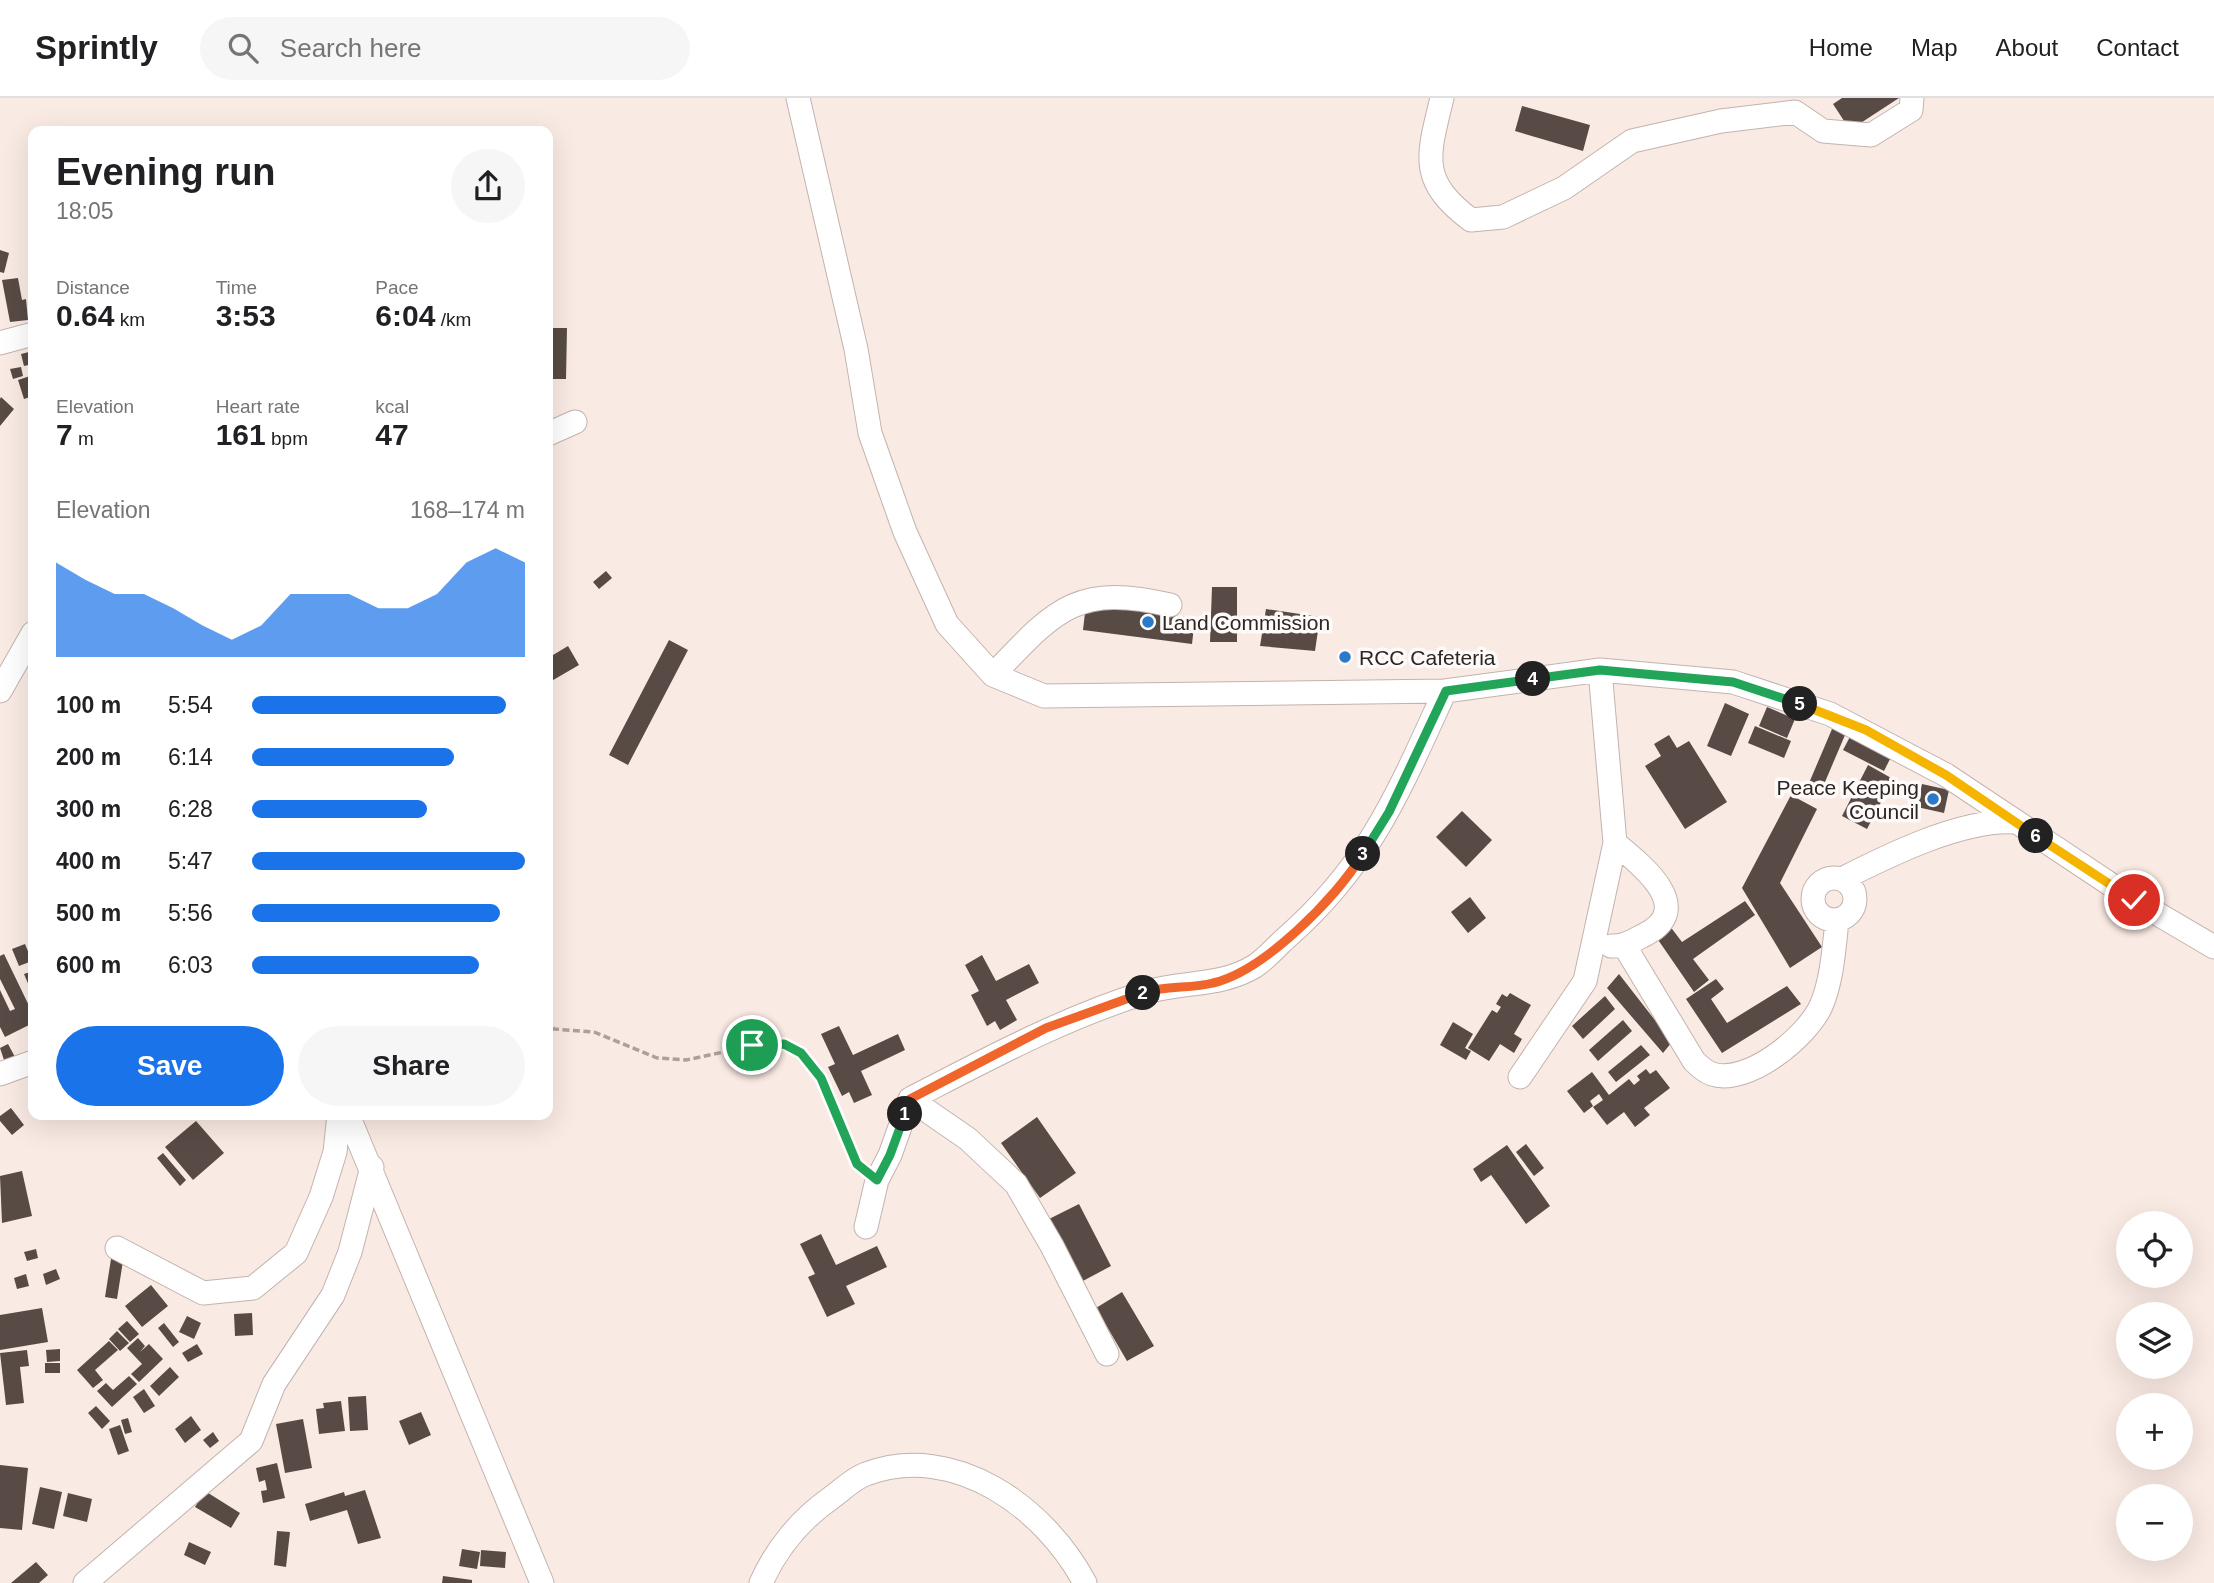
<!DOCTYPE html>
<meta charset="utf-8">
<style>
body{margin:0;font-family:Arial,sans-serif;background:#f6f6f6;color:#202124;height:100vh;display:flex;flex-direction:column;font-size:26px;white-space:nowrap}
*{box-sizing:border-box;margin:0}
p{font-size:23px;color:#757577}
.icon{flex:none;width:38px;height:38px;fill:none;stroke:currentColor;stroke-width:2;stroke-linecap:round;stroke-linejoin:round}
.map{position:relative;flex:1;overflow:hidden}
.sheet{position:absolute;left:28px;top:28px;width:525px;height:994px;display:flex;flex-direction:column;background:#fff;border-radius:14px;box-shadow:0 7px 28px #0002}
.sheet>*{flex:none}
.tools{position:absolute;left:2116px;top:1113px;display:grid;gap:14px}
.tools a{display:grid;place-items:center;width:77px;height:77px;border-radius:50%;background:#fff;box-shadow:0 7px 28px #0002;font-size:35px}
.pin{position:absolute;display:grid;place-items:center;width:60px;height:60px;color:#fff;margin:-30px;border:4px solid #fff;border-radius:50%;box-shadow:0 2px 7px #0007}
.km{position:absolute;width:35px;height:35px;margin:-18px;border-radius:50%;background:#222;color:#fff;font-size:19px;line-height:35px;text-align:center}
.round{display:grid;place-items:center;flex:none;width:74px;height:74px;border-radius:37px;background:#f6f6f6}
.head{display:flex;align-items:center;justify-content:space-between;height:119px;padding:0 28px}
h1{font-size:38px;font-weight:700;line-height:52px}
.figures{display:grid;grid-template-columns:repeat(3,1fr);gap:10px;height:119px;padding:7px 28px}
.figures div{display:grid;align-content:center}
.figures b{font-size:30px;font-weight:700}
.figures small{font-size:19px;font-weight:400}
.figures p{font-size:19px}
.chart{height:196px;padding:14px 28px}
.chart p{display:flex;justify-content:space-between}
.chart svg{width:100%;height:126px;margin-top:7px;fill:#1a73e8;opacity:.7}
.cta{display:flex;gap:14px;margin-top:auto;padding:14px 28px}
.cta a{flex:1;height:80px;border-radius:42px;background:#1a73e8;color:#fff;font-size:28px;font-weight:700;line-height:80px;text-align:center}
.cta a+a{background:#f6f6f6;color:#202124}
ul{padding:0 28px;list-style:none;font-size:23px}
li{display:grid;grid-template-columns:112px 84px 1fr;align-items:center;height:52px}
li i{height:18px;border-radius:9px;background:#1a73e8}
header{display:flex;align-items:center;gap:42px;box-sizing:border-box;height:98px;padding:0 35px;background:#fff;border-bottom:2px solid #e0e0e0}
header strong{font-size:33px}
nav{display:flex;gap:38px;margin-inline-start:auto;font-size:24px}
.search{width:490px;height:63px;background:#f6f6f6;display:flex;align-items:center;gap:18px;box-sizing:border-box;padding:0 24px;border-radius:38px;color:#757577;font-size:26px}
.map>svg:first-child{display:block}
.building{fill:#584b46}
.lines{fill:none;stroke-linecap:round;stroke-linejoin:round}
.minor-casing{stroke:#c3b3ae;stroke-width:25}
.path{stroke:#ada09c;stroke-width:3.5;stroke-dasharray:7 3.5;stroke-linecap:butt}
.minor{stroke:#fff;stroke-width:23}
.split-1-casing{stroke:#fff;stroke-width:14}
.split-2-casing{stroke:#fff;stroke-width:14}
.split-3-casing{stroke:#fff;stroke-width:14}
.split-4-casing{stroke:#fff;stroke-width:14}
.split-5-casing{stroke:#fff;stroke-width:14}
.split-6-casing{stroke:#fff;stroke-width:14}
.split-7-casing{stroke:#fff;stroke-width:14}
.split-1{stroke:#22a559;stroke-width:9}
.split-2{stroke:#f0652b;stroke-width:9}
.split-3{stroke:#f0652b;stroke-width:9}
.split-4{stroke:#22a559;stroke-width:9}
.split-5{stroke:#22a559;stroke-width:9}
.split-6{stroke:#f5b400;stroke-width:9}
.split-7{stroke:#f5b400;stroke-width:9}
.poi-dot{fill:#2a7ac9;stroke:#fefaf9;stroke-width:2.5}
.labels{text-anchor:middle;dominant-baseline:central;stroke-width:7;stroke-linejoin:round;paint-order:stroke}
.poi-label{font-size:21px;fill:#2c2624;stroke:#fefaf9;text-anchor:start}
</style>
<header>
<strong>Sprintly</strong>
<div class="search"><svg class="icon" aria-label="search" viewBox="0 0 24 24"><circle cx="10" cy="10" r="6"/><path d="M15 15l6 6"/></svg>Search here</div>
<nav><a>Home</a><a>Map</a><a>About</a><a>Contact</a></nav>
</header>
<div class="map">
<svg width="2214" height="1485" viewBox="0 0 2214 1485">
<rect width="100%" height="100%" fill="#faeae4"/>
<path class="building" d="M1842 0H1899L1850 32 1833 6Z
M1522 8 1590 27 1583 53 1515 33Z
M0 152 9 155 4 175 0 174Z
M18 180 22 202 26 201 28 222 10 224 2 182Z
M548 230H567L566 281H548Z
M33 253V266L24 268 21 256Z
M21 269 23 278 13 281 10 271Z
M33 277V298L24 301 18 282Z
M1 299 14 311 0 328V301Z
M606 473 612 480 599 491 593 484Z
M1212 489H1237V544H1210Z
M1086 506 1195 520 1192 546 1083 532Z
M1266 511 1320 519 1315 553 1260 548Z
M669 542 688 552 628 667 609 657Z
M568 548 579 567 548 585V560Z
M1725 605 1749 616 1731 658 1707 648Z
M1767 609 1795 621 1787 640 1759 628Z
M1835 624 1848 630 1822 691 1809 685Z
M1755 628 1791 643 1784 660 1748 645Z
M1853 633 1898 657 1895 663 1890 661 1884 673 1843 652Z
M1669 637 1677 650 1689 643 1727 704 1685 731 1645 668 1661 658 1654 646Z
M1868 667 1893 681 1867 731 1842 718Z
M1922 686 1949 692 1944 715 1917 709Z
M1791 697 1817 711 1780 785 1822 849 1790 870 1742 790Z
M1462 713 1492 742 1466 769 1436 739Z
M1470 799 1486 820 1468 835 1451 814Z
M1745 803 1755 817 1693 861 1709 882 1694 894 1652 833 1666 823 1682 844Z
M25 846 32 863 19 868 12 851Z
M4 856 33 916V925L5 939 0 929V892L10 913 15 911 0 881V858Z
M982 857 996 883 1029 866 1039 885 1006 902 1017 922 1000 932 995 923 987 928 971 897 979 893 965 867Z
M33 873V897L24 876Z
M1619 876 1672 944 1663 955 1607 890Z
M1716 881 1724 891 1711 901 1727 925 1787 888 1801 906 1722 955 1686 901Z
M1510 895 1531 907 1514 936 1522 941 1514 955 1500 946 1489 963 1468 950 1492 912 1497 915 1501 909 1496 906 1502 896 1507 899Z
M1605 898 1615 911 1583 941 1572 928Z
M1623 922 1632 933 1598 963 1589 952Z
M1453 924 1473 936 1465 950 1471 953 1466 962 1440 947Z
M839 928 853 957 898 936 905 952 861 973 872 997 854 1005 849 994 842 998 828 969 835 966 821 936Z
M8 946 15 959 5 965 0 950Z
M1641 947 1650 957 1616 984 1608 974Z
M1646 971 1650 976 1656 972 1670 990 1644 1010 1650 1017 1635 1029 1624 1014 1607 1027 1593 1009 1603 1002 1599 996 1590 1003 1593 1008 1584 1015 1567 993 1592 974 1609 997 1629 981 1634 987 1640 982 1637 978Z
M11 1010 24 1027 12 1037 0 1023V1018Z
M1037 1019 1076 1075 1040 1100 1001 1045Z
M196 1023 224 1055 193 1082 165 1049Z
M1526 1046 1544 1070 1534 1078 1516 1054Z
M1507 1047 1550 1108 1526 1126 1491 1077 1481 1084 1473 1071Z
M163 1055 186 1082 180 1088 157 1060Z
M22 1073 32 1118 2 1125 0 1078Z
M1079 1106 1111 1168 1081 1184 1049 1121Z
M821 1136 836 1167 877 1148 887 1169 846 1188 855 1206 827 1219 808 1179 815 1176 800 1146Z
M36 1151 38 1160 27 1163 24 1154Z
M111 1161 123 1163 117 1201 105 1199Z
M56 1171 60 1181 46 1187 43 1176Z
M26 1176 29 1188 17 1191 14 1180Z
M151 1187 168 1208 142 1229 125 1208Z
M1122 1194 1154 1248 1127 1263 1096 1210Z
M42 1210 48 1244 0 1252V1217Z
M252 1215 253 1237 235 1238 234 1216Z
M187 1218 201 1225 194 1241 179 1234Z
M127 1223 139 1236 130 1244 118 1231Z
M164 1225 179 1244 173 1249 158 1230Z
M117 1233 129 1245 120 1253 109 1241Z
M138 1240 145 1248 140 1254 149 1246 163 1261 139 1284 131 1276 142 1266 127 1250Z
M109 1243 118 1252 95 1272 103 1282 93 1290 77 1272Z
M197 1246 203 1256 188 1264 182 1255Z
M60 1251V1263L47 1264 46 1252Z
M27 1252 29 1268 20 1269 24 1305 6 1307 0 1255Z
M45 1265H60V1275H45Z
M170 1269 179 1279 159 1298 150 1288Z
M129 1278 137 1286 112 1309 97 1293 106 1285 113 1292Z
M144 1291 155 1308 144 1315 133 1299Z
M366 1298 368 1332 350 1333 348 1299Z
M341 1303 345 1333 319 1336 316 1311 324 1310 323 1305Z
M96 1308 110 1323 102 1331 88 1315Z
M421 1314 431 1337 409 1347 399 1323Z
M191 1318 201 1332 185 1345 175 1331Z
M128 1320 132 1334 125 1336 121 1322Z
M303 1321 312 1370 285 1375 276 1326Z
M120 1327 129 1353 118 1357 109 1331Z
M213 1334 219 1343 210 1350 203 1342Z
M277 1365 285 1400 263 1405 261 1393 267 1392 265 1382 259 1384 256 1370Z
M0 1367 28 1370 22 1432 0 1430Z
M40 1389 62 1394 54 1431 32 1426Z
M365 1392 381 1440 358 1446 347 1412 310 1423 305 1406 344 1394 345 1398Z
M205 1393 240 1415 231 1430 195 1409Z
M68 1395 92 1401 87 1424 63 1418Z
M277 1433 290 1434 286 1469 274 1467Z
M189 1444 211 1454 205 1467 184 1457Z
M462 1451 480 1454 477 1471 459 1468Z
M481 1452 506 1454 505 1470 480 1468Z
M36 1464 48 1477 39 1485H11Z
M443 1478 472 1482V1485H442Z"/>
<g class="lines">
<defs>
<path id="minor" d="M798 0 856 251 870 335 905 434 947 526 993 577 1044 598 1445 593 1600 572 1733 584 1830 616 1946 677 2134 802 2214 849
M1442 0C1428 58 1418 82 1471 122L1503 119 1564 90 1632 43 1721 23 1795 14 1823 33 1871 37 1911 12 1912 0
M0 245 33 236
M548 336 575 324
M993 577C1055 512 1076 485 1170 507
M0 593 33 535
M1813 801a21 21 0 1 1 42 0a21 21 0 1 1-42 0Z
M1842 781C1889 757 1962 721 2015 724
M1624 847 1694 963C1699 968 1706 974 1712 976 1747 988 1807 939 1821 908 1832 883 1834 850 1837 823
M1611 848C1624 849 1634 842 1646 836 1697 809 1639 765 1615 745
M0 976 33 964
M1520 979 1585 883 1615 745 1600 572
M910 1001 968 1041 1016 1086 1052 1148 1107 1256
M348 1017 542 1485
M866 1129 877 1082 890 1057 910 1001C988 961 1063 920 1147 894 1183 883 1221 889 1255 868 1266 861 1276 849 1286 840 1370 767 1400 691 1445 593
M117 1150 203 1195 253 1190 296 1155 321 1099 335 1054 339 1017
M85 1485 251 1343 274 1286 333 1197 350 1154 372 1069
M761 1485C776 1451 801 1421 831 1400 842 1392 854 1380 866 1376 955 1343 1045 1410 1085 1485"/>
</defs>
<use href="#minor" class="minor-casing"/>
<path class="path" d="M548 920 554 931 594 934 657 960 686 962 752 948 784 946 801 955 821 980 857 1066 862 1069"/>
<use href="#minor" class="minor"/>
</g>
<g class="lines">
<defs>
<path id="split-1" d="M752 947 784 946 801 955 821 980 857 1066 877 1082 890 1057 905 1016"/>
<path id="split-2" d="M905 1016 910 1001 1046 930 1143 895"/>
<path id="split-3" d="M1143 895C1165 887 1190 891 1213 885 1264 873 1335 801 1363 756"/>
<path id="split-4" d="M1363 756 1389 714 1446 593 1533 581"/>
<path id="split-5" d="M1533 581 1600 572 1733 584 1800 606"/>
<path id="split-6" d="M1800 606 1866 632 1946 677 2036 738"/>
<path id="split-7" d="M2036 738 2134 802"/>
</defs>
<use href="#split-1" class="split-1-casing"/>
<use href="#split-2" class="split-2-casing"/>
<use href="#split-3" class="split-3-casing"/>
<use href="#split-4" class="split-4-casing"/>
<use href="#split-5" class="split-5-casing"/>
<use href="#split-6" class="split-6-casing"/>
<use href="#split-7" class="split-7-casing"/>
<use href="#split-1" class="split-1"/>
<use href="#split-2" class="split-2"/>
<use href="#split-3" class="split-3"/>
<use href="#split-4" class="split-4"/>
<use href="#split-5" class="split-5"/>
<use href="#split-6" class="split-6"/>
<use href="#split-7" class="split-7"/>
</g>
<g class="poi-dot">
<circle cx="1148" cy="524" r="7"/>
<circle cx="1345" cy="559" r="7"/>
<circle cx="1933" cy="701" r="7"/>
</g>
<g class="labels">
<g class="poi-label">
<text x="1162" y="524">Land Commission</text>
<text x="1359" y="559">RCC Cafeteria</text>
<text x="1919" y="689" text-anchor="end">Peace Keeping<tspan x="1919" dy="24">Council</tspan></text>
</g>
</g>
</svg>
<div class="tools">
<a><svg class="icon" aria-label="locate" viewBox="0 0 24 24"><circle cx="12" cy="12" r="6"/><path d="M12 2v4M12 18v4M2 12h4M18 12h4"/></svg></a>
<a><svg class="icon" aria-label="layers" viewBox="0 0 24 24"><path d="M12 4l9 5-9 5-9-5zM3 14l9 5 9-5"/></svg></a>
<a>+</a>
<a>−</a>
</div>
<div class="pin" style="left:752px;top:947px;background:#1e9e55"><svg class="icon" aria-label="arrive" viewBox="0 0 24 24"><path d="M6 21V4h12l-3 4 3 4H6"/></svg></div>
<div class="pin" style="left:2134px;top:802px;background:#d93025"><svg class="icon" aria-label="check" viewBox="0 0 24 24"><path d="M5 12l5 5 9-10"/></svg></div>
<b class="km" style="left:905px;top:1016px">1</b>
<b class="km" style="left:1143px;top:895px">2</b>
<b class="km" style="left:1363px;top:756px">3</b>
<b class="km" style="left:1533px;top:581px">4</b>
<b class="km" style="left:1800px;top:606px">5</b>
<b class="km" style="left:2036px;top:738px">6</b>
<section class="sheet">
<div class="head"><div><h1>Evening run</h1><p>18:05</p></div><a class="round"><svg class="icon" aria-label="share" viewBox="0 0 24 24"><path d="M12 15V3M7 8l5-5 5 5M5 13v7h14v-7"/></svg></a></div>
<div class="figures">
<div><p>Distance</p><b>0.64<small> km</small></b></div>
<div><p>Time</p><b>3:53</b></div>
<div><p>Pace</p><b>6:04<small> /km</small></b></div>
</div>
<div class="figures">
<div><p>Elevation</p><b>7<small> m</small></b></div>
<div><p>Heart rate</p><b>161<small> bpm</small></b></div>
<div><p>kcal</p><b>47</b></div>
</div>
<div class="chart"><p><span>Elevation</span>168–174 m</p>
<svg viewBox="0 0 160 44" preserveAspectRatio="none"><path d="M0 44V11L10 17L20 22L30 22L40 27L50 33L60 38L70 33L80 22L90 22L100 22L110 27L120 27L130 22L140 11L150 6L160 11V44z"/></svg>
</div>
<ul>
<li><b>100 m</b>5:54<i style="width:93%"></i></li>
<li><b>200 m</b>6:14<i style="width:74%"></i></li>
<li><b>300 m</b>6:28<i style="width:64%"></i></li>
<li><b>400 m</b>5:47<i style="width:100%"></i></li>
<li><b>500 m</b>5:56<i style="width:91%"></i></li>
<li><b>600 m</b>6:03<i style="width:83%"></i></li>
</ul>
<div class="cta"><a>Save</a><a>Share</a></div>
</section>
</div>
